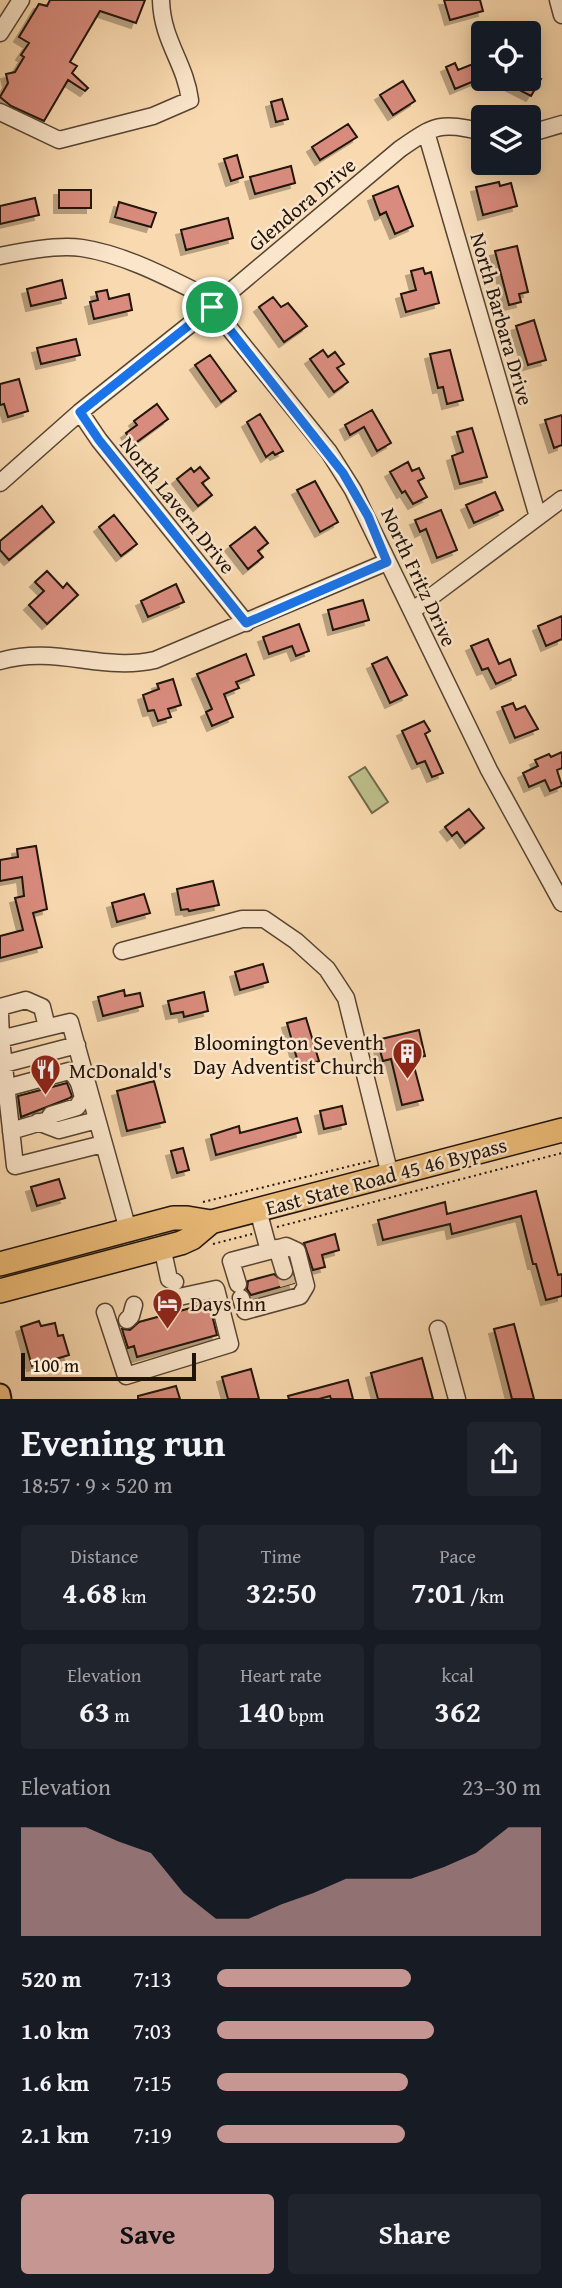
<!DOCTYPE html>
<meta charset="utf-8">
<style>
body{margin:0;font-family:"Gentium Book Plus",serif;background:#20242c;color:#f1f3f6;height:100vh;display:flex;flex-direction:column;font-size:26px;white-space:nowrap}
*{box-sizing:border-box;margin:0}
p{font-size:23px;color:#9ea1a6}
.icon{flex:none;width:38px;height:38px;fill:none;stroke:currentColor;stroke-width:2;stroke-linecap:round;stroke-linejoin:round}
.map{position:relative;height:1399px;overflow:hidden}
.details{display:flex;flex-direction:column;background:#171b24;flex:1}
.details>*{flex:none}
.tools{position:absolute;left:471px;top:21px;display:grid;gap:14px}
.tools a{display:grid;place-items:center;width:70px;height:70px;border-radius:7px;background:#171b24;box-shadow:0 4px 18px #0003;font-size:35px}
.scale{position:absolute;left:21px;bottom:18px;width:175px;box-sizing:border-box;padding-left:7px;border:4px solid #201308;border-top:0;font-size:19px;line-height:24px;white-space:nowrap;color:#201308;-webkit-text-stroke:5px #fbe6cb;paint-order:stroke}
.pin{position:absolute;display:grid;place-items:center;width:60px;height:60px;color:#fff;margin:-30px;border:4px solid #fff;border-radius:50%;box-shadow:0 2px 7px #0007}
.round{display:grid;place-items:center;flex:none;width:74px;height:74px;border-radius:7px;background:#20242c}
.head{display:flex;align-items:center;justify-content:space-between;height:119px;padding:0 21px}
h1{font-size:38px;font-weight:600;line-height:52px}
.figures{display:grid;grid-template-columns:repeat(3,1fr);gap:10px;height:119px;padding:7px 21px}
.figures div{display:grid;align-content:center;border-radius:7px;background:#20242c;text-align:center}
.figures b{font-size:30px;font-weight:600}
.figures small{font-size:19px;font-weight:400}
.figures p{font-size:19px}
.chart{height:196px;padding:14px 21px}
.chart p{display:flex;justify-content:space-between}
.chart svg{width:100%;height:126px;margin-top:7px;fill:#c59692;opacity:.7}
.button{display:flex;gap:14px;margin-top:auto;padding:14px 21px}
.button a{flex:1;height:80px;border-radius:7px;background:#c59692;color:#111;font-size:28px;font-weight:600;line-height:80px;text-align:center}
.button a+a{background:#20242c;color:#f1f3f6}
ul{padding:0 21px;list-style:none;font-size:23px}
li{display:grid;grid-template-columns:112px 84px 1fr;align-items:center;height:52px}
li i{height:18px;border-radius:9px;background:#c59692}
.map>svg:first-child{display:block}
.green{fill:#bebf8b;stroke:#6f694a;stroke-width:2}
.building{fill:#d98c7e;stroke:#201308;stroke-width:2;filter:url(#shadow)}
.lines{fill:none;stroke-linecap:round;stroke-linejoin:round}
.minor-tunnel{stroke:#d8bb96;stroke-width:16;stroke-dasharray:16 8;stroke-linecap:butt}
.minor-casing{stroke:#564432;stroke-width:19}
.major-casing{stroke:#201308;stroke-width:23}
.highway-casing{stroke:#201308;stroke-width:26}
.path{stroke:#201308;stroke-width:2;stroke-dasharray:2 3.5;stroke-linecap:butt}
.minor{stroke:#fbe6cb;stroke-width:16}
.major{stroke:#ecbc78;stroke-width:19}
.highway{stroke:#ecbc78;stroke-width:23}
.route-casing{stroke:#fff;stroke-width:14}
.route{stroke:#1a73e8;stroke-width:9}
.labels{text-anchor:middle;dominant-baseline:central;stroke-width:5;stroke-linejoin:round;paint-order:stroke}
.street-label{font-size:21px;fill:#201308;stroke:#fbe6cb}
.poi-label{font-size:21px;fill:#201308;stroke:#fbe6cb;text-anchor:start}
</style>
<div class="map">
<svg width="562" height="1399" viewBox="0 0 562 1399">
<defs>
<filter id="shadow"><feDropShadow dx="-5" dy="5" stdDeviation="0" flood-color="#0004"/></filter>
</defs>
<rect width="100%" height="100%" fill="#f9d9af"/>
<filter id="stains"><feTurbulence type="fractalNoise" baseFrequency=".00286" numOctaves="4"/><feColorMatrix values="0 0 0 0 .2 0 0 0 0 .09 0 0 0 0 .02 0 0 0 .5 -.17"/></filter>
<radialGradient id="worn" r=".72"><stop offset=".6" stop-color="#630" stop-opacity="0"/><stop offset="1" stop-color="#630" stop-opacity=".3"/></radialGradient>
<path class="green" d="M365 767 388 802 372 813 349 777Z"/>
<path class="building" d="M50 0H145L136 23 100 11 70 62 77 66 72 73 88 88 85 91 68 80 44 121 11 106 0 97 8 83 6 74 15 72 24 57 21 55 29 43 19 37 39 4 47 6Z
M444 0H480L483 11 450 20Z
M455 63 458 70 473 64 479 79 455 89 446 67Z
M528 72 541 79 531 96 498 79H528Z
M403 81 415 101 393 115 380 95Z
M282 99 288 119 276 122 271 102Z
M348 124 357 137 320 160 312 147Z
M237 155 243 177 231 181 224 159Z
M291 166 295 183 255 194 250 177Z
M499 182 500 186 511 183 517 206 483 215 476 187Z
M398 186 413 226 395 234 386 212 380 215 373 196Z
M59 190H91V208H59Z
M35 198 39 215 0 224V206Z
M119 202 156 213 151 227 115 217Z
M228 218 233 238 186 250 181 230Z
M517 246 528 292 519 294 521 302 509 305 495 251Z
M423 268 425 274 431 272 439 303 406 312 401 294 416 290 411 271Z
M62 280 66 298 31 306 27 289Z
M107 290 109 299 129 294 132 310 94 319 90 302 98 300 96 292Z
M273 297 281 307 288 303 307 326 284 342 259 307Z
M534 320 546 360 528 365 516 326Z
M76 339 80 355 41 364 37 348Z
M323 350 328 357 335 352 344 364 337 368 348 382 334 392 310 359Z
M450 350 463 400 447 404 443 387 438 388 430 354Z
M210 355 236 391 221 402 195 365Z
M19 379 28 411 8 417 4 404 0 405V384Z
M157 404 168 419 134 444 126 433 137 425 134 421Z
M372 410 391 443 377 451 364 427 350 435 345 425Z
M260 414 283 451 275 455 273 452 266 457 247 422Z
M562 415V445L554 448 545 420Z
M472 428 487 477 460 484 452 456 463 452 457 432Z
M408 462 412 471 419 468 424 478 418 481 427 497 413 504 405 491 402 493 390 472Z
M200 467 209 478 202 483 212 495 198 506 177 479 191 468 194 472Z
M315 481 338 522 320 532 297 490Z
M495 492 503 510 474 523 466 505Z
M42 506 54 522 9 560 0 550V541Z
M441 510 457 550 437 558 426 529 420 532 415 520Z
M114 515 137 544 121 556 99 527Z
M255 527 268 543 258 551 263 557 248 569 230 546Z
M47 571 63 588 67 583 78 595 47 624 29 605 44 591 35 582Z
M176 584 184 602 148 617 141 601Z
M363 600 369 620 333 630 328 610Z
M562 616V639L546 646 538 626Z
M299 624 309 651 296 656 292 646 269 654 263 637Z
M488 639 499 664 510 659 516 675 496 684 488 668 482 670 471 646Z
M246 654 254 675 236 682 239 688 224 694 233 717 212 726 206 712 212 709 197 674Z
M387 657 407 695 390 703 372 664Z
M173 679 181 705 168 709 171 717 158 721 154 710 148 711 143 695 159 689 157 684Z
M513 703 516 710 525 706 538 729 515 738 502 707Z
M424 721 430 731 425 734 443 773 432 777 425 761 417 764 402 731Z
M562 752V768L557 770 562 786 550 791 545 780 529 787 523 773 538 766 535 760 549 754 551 757Z
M469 809 484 828 465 843 457 832 452 836 445 827Z
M36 846 47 909 33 913 42 947 0 958V936L23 930 15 898 24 896 22 877 0 881V860L18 857 17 849Z
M213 881 219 905 189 911 188 909 181 910 177 889Z
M144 894 150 913 117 922 112 903Z
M263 964 268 982 240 990 235 972Z
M124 990 125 996 140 993 143 1006 103 1016 98 997Z
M204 992 208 1011 184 1017 183 1012 171 1014 168 1001Z
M306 1018 319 1061 299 1066 287 1023Z
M419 1030 425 1056 412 1059 423 1100 402 1105 391 1059 383 1061 377 1040Z
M154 1081 165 1122 127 1131 117 1091Z
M67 1083 72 1096 70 1098 21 1117 18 1096Z
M342 1106 346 1124 324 1129 320 1111Z
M297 1118 301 1132 216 1155 211 1135 239 1126 240 1133Z
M183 1148 189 1170 177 1173 171 1151Z
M59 1179 65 1198 37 1206 31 1187Z
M536 1191 558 1275 562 1274V1296L546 1300 536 1264H533L521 1216 452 1234 450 1224 383 1240 378 1220 445 1202 447 1214Z
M335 1234 339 1250 322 1255 325 1267 313 1270 304 1243Z
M274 1274 282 1281H288L293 1276 294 1283 251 1295 247 1289 248 1281Z
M209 1303 217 1335 137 1357 134 1346 128 1348 122 1329 130 1330 139 1322Z
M39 1321 41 1326 55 1323 58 1336 63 1335 69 1355 32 1366 21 1327Z
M514 1324 534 1399H512L494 1329Z
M422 1358 433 1399H378L371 1373Z
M251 1369 259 1399H228L222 1377Z
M348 1380 353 1399H331L330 1396 319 1399H289L288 1396Z
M176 1386 180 1399H138V1396Z"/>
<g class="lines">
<path class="minor-tunnel" d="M284 1271 288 1285"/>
<defs>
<path id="minor" d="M558 0 562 15
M0 33 21 0
M0 112 59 140 153 116 190 100C185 62 162 41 161 0
M426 132 538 517
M528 134 562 124
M0 256C23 251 58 244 82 248 122 254 163 275 199 293L205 298 329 452 353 490 489 770 562 903
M80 412 99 440 246 623
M0 483 80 412 212 307 400 149C436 124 440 122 483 132
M412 611 562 499
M0 661C55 645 102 672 155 660L387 562
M122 951 242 919H264L296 941 327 969 346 998 390 1175
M0 1007 26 1000 42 1007 47 1027
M0 1014 1 1039 15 1166 103 1144
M0 1039 70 1022 128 1230
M4 1064 77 1045
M6 1088 69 1071C79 1078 80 1086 83 1098L77 1107 51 1115 48 1120 11 1131
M38 1122 59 1130 97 1120
M166 1247 164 1256 169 1279 175 1282
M277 1248 284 1271
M238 1284 231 1261 269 1251
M241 1298 245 1311 300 1296 306 1286 297 1251 286 1246 269 1251 258 1210
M105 1312 126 1376 230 1344 216 1289 179 1297
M127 1320 131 1316 134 1305
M438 1329 457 1399"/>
<path id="major" d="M0 1394 1 1399"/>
<path id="highway" d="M0 1264 173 1218H187L211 1222
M0 1291 181 1243 192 1238 211 1222 562 1130"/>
</defs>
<use href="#minor" class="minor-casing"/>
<use href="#major" class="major-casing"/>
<use href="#highway" class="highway-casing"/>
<path class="path" d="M203 1202 371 1161
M277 1227 562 1153
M213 1244 252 1234"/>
<use href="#minor" class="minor"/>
<use href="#major" class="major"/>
<use href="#highway" class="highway"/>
</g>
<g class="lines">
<defs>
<path id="route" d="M212 307 343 473 368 516 387 562 246 623 99 440 80 412Z"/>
</defs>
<use href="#route" class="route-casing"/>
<use href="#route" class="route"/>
</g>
<defs>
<symbol id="building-pin" viewBox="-11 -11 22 30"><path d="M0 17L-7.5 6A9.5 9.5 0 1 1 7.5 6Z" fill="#8f2418" stroke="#fbe6cb"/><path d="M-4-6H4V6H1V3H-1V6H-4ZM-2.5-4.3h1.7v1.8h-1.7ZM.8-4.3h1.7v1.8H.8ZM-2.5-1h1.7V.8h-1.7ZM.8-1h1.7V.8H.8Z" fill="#fff"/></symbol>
<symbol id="restaurant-pin" viewBox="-11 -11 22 30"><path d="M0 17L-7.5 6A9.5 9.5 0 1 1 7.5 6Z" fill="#8f2418" stroke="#fbe6cb"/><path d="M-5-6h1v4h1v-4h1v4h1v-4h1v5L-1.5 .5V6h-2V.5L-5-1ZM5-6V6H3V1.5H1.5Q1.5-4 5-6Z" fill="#fff"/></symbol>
<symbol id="hotel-pin" viewBox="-11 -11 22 30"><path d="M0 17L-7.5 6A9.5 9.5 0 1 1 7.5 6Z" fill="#8f2418" stroke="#fbe6cb"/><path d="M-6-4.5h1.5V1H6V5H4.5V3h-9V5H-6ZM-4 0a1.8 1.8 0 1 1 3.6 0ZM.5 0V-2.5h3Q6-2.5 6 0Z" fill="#fff"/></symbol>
</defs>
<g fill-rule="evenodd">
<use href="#building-pin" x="390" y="1036" width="35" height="47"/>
<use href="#restaurant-pin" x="28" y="1052" width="35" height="47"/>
<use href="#hotel-pin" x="150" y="1286" width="35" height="47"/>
</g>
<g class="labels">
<g class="street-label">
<text transform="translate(302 204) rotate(-40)">Glendora Drive</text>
<text transform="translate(502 319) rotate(74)">North Barbara Drive</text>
<text transform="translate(178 505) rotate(51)">North Lavern Drive</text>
<text transform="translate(419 577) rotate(65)">North Fritz Drive</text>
<text transform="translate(386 1176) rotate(-15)">East State Road 45 46 Bypass</text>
</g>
<g class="poi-label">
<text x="384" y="1042" text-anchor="end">Bloomington Seventh<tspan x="384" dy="24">Day Adventist Church</tspan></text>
<text x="69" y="1070">McDonald's</text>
<text x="190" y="1303">Days Inn</text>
</g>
</g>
<rect width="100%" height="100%" filter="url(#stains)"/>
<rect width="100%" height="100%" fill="url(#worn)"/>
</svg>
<div class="tools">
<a><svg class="icon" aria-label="locate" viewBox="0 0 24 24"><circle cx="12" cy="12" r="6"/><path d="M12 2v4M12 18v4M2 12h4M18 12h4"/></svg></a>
<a><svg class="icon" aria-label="layers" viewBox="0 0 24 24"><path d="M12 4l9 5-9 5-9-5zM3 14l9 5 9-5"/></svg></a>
</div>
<div class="scale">100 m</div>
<div class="pin" style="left:212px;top:307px;background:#1e9e55"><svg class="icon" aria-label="arrive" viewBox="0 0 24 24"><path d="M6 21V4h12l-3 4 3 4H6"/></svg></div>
</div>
<section class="details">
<div class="head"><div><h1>Evening run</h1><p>18:57 · 9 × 520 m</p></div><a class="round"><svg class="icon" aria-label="share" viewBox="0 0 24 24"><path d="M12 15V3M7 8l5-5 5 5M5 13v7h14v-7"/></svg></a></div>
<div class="figures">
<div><p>Distance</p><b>4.68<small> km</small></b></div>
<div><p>Time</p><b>32:50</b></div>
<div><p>Pace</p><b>7:01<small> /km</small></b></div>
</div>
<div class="figures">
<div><p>Elevation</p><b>63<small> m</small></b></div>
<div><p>Heart rate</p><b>140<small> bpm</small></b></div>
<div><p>kcal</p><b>362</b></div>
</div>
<div class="chart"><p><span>Elevation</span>23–30 m</p>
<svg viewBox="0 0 160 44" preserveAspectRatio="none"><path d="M0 44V6L10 6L20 6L30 11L40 15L50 29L60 38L70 38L80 33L90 29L100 24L110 24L120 24L130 20L140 15L150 6L160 6V44z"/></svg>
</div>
<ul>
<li><b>520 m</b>7:13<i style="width:60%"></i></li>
<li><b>1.0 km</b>7:03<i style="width:67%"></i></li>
<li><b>1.6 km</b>7:15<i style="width:59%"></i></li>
<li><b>2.1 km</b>7:19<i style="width:58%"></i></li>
</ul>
<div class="button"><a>Save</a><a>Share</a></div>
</section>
